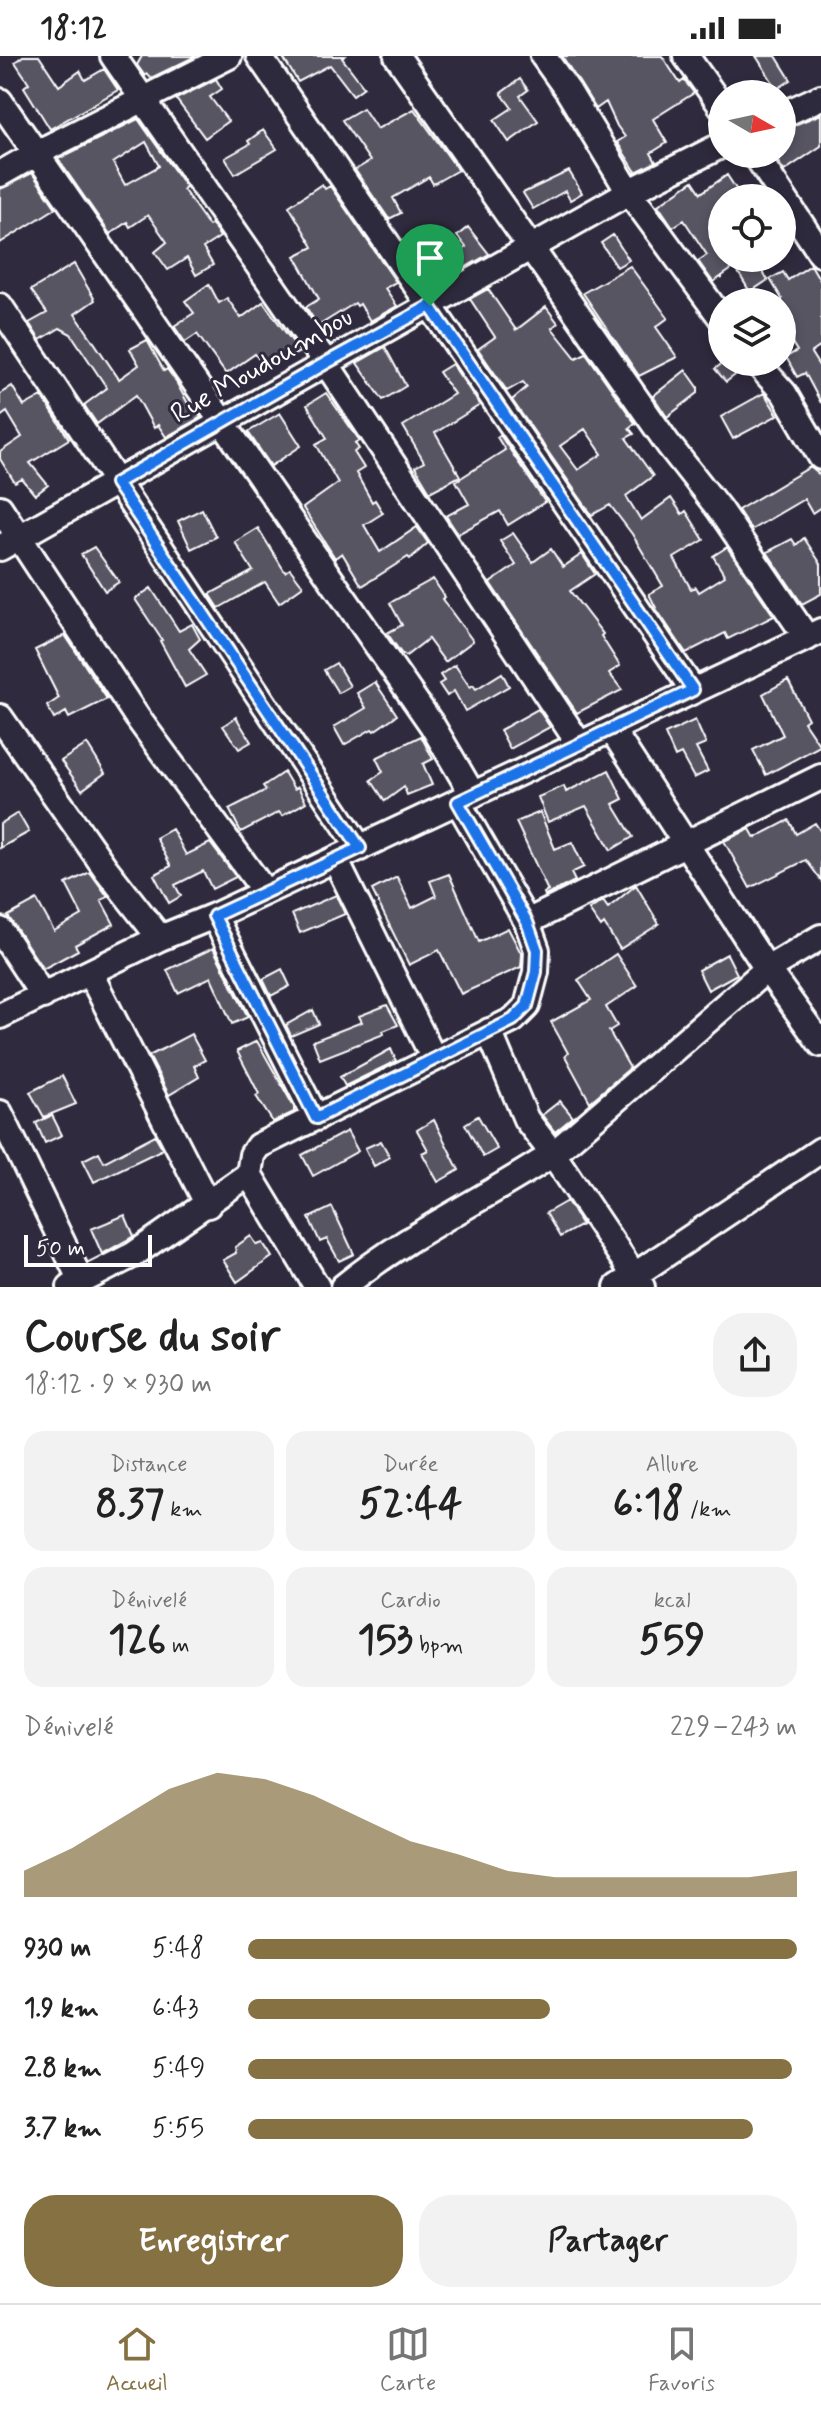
<!DOCTYPE html>
<html lang="fr">
<meta charset="utf-8">
<style>
body{margin:0;font-family:Mynerve,sans-serif;background:#f2f2f2;color:#222;height:100vh;display:flex;flex-direction:column;font-size:30px;white-space:nowrap}
*{box-sizing:border-box;margin:0}
p{font-size:26px;color:#767676}
.icon{flex:none;width:44px;height:44px;fill:none;stroke:currentColor;stroke-width:2;stroke-linecap:round;stroke-linejoin:round}
.map{position:relative;height:1231px;overflow:hidden}
.details{display:flex;flex-direction:column;background:#fff;flex:1}
.details>*{flex:none}
.needle{width:52px;rotate:99deg}
.fabs{position:absolute;left:708px;top:24px;display:grid;gap:16px}
.fabs a{display:grid;place-items:center;width:88px;height:88px;border-radius:50%;background:#fff;box-shadow:0 4px 12px #0003;font-size:40px}
.scale{position:absolute;left:24px;bottom:20px;width:128px;box-sizing:border-box;padding-left:8px;border:4px solid #fff;border-top:0;font-size:22px;line-height:28px;white-space:nowrap;color:#fff;-webkit-text-stroke:6px #2f2a3d;paint-order:stroke}
.pin{position:absolute;display:grid;place-items:center;width:68px;height:68px;color:#fff;margin:-82px -34px;border-radius:50% 50% 50% 0;rotate:-45deg;box-shadow:0 0 8px #0007}
.pin .icon{rotate:45deg}
.round{display:grid;place-items:center;flex:none;width:84px;height:84px;border-radius:32px;background:#f2f2f2}
.summary{display:flex;align-items:center;justify-content:space-between;height:136px;padding:0 24px}
h1{font-size:44px;font-weight:800;line-height:60px}
.stats{display:grid;grid-template-columns:repeat(3,1fr);gap:12px;height:136px;padding:8px 24px}
.stats div{display:grid;align-content:center;border-radius:20px;background:#f2f2f2;text-align:center}
.stats b{font-size:40px;font-weight:800}
.stats small{font-size:22px;font-weight:400}
.stats p{font-size:22px}
.chart{height:224px;padding:16px 24px}
.chart p{display:flex;justify-content:space-between}
.chart svg{width:100%;height:144px;margin-top:8px;fill:#857141;opacity:.7}
.action{display:flex;gap:16px;margin-top:auto;padding:16px 24px}
.action a{flex:1;height:92px;border-radius:32px;background:#857141;color:#fff;font-size:32px;font-weight:800;line-height:92px;text-align:center}
.action a+a{background:#f2f2f2;color:#222}
ul{padding:0 24px;list-style:none;font-size:26px}
li{display:grid;grid-template-columns:128px 96px 1fr;align-items:center;height:60px}
li i{height:20px;border-radius:10px;background:#857141}
.status{display:flex;justify-content:space-between;align-items:center;height:56px;padding:0 40px;background:#fff;direction:ltr}
.status svg{height:22px;fill:currentColor}
.menu{display:flex;justify-content:space-around;align-items:center;height:112px;border-top:2px solid #e0e0e0;background:#fff;font-size:22px;color:#767676}
.menu a{display:grid;justify-items:center;gap:4px}
.menu .active{color:#857141}
.map>svg:first-child{display:block}
.building{fill:#595564;stroke:#fff;stroke-width:2;fill-rule:evenodd}
.lines{fill:none;stroke-linecap:round;stroke-linejoin:round}
.minor-casing{stroke:#fff;stroke-width:30}
.minor{stroke:#2f2a3d;stroke-width:24}
.route-casing{stroke:#fff;stroke-width:16}
.route{stroke:#1a73e8;stroke-width:10}
.labels{text-anchor:middle;dominant-baseline:central;stroke-width:6;stroke-linejoin:round;paint-order:stroke}
.street-label{font-size:28px;fill:#fff;stroke:#2f2a3d}
</style>
<div class="status"><b>18:12</b><svg viewBox="0 0 49 12"><path d="M0 12V9h3v3zM5 12V6h3v6zM10 12V3h3v9zM15 12V0h3v12zM26 1h20v11H26zM47 4h2v5h-2z"/></svg></div>
<div class="map">
<svg width="821" height="1231" viewBox="0 0 821 1231">
<rect width="100%" height="100%" fill="#2f2a3d"/>
<filter id="ink" filterUnits="userSpaceOnUse"><feTurbulence type="fractalNoise" baseFrequency=".0125" numOctaves="2"/><feDisplacementMap in="SourceGraphic" scale="16" xChannelSelector="R" yChannelSelector="G"/><feConvolveMatrix kernelMatrix="1 2 1 2 8 2 1 2 1" color-interpolation-filters="sRGB"/></filter>
<g filter="url(#ink)">
<path class="building" d="M23 0H39L59 30 80 15 85 24 104 13 118 34 50 73 24 31 29 27 15 6Z
M142 0H196L151 22 147 18 145 20 137 9Z
M282 0H345L342 2 364 31 353 39 330 9 298 26Z
M562 0H662L680 27 684 24 694 37 653 63 667 87 651 97 656 106 636 116 617 86 625 81 617 70 606 46 596 53Z
M756 0H776L791 24 777 33Z
M216 23 222 33 210 41 228 65 205 82 176 43Z
M520 23 528 34 520 40 538 65 509 86 494 64 512 52 501 37Z
M363 52 377 73 414 53 458 114 433 128 429 121 393 142 401 157 389 163 355 114 370 105 342 64Z
M821 58V90L784 115 773 98H782V74Z
M138 63 186 131 183 133 209 170 212 168 220 181 203 192 213 209 196 219 187 202 168 214 155 196 167 186 148 159 130 171 127 166 110 178 58 103ZM146 86 159 110 125 129 113 107Z
M263 74 277 93 235 118 225 102 250 88 248 85Z
M569 115 582 137 570 144 565 135 533 153 523 137Z
M32 117 56 152 0 187V133Z
M727 119 742 142H722V202H753L768 224 750 236 735 211 722 220V223L721 221 713 226 698 205 707 199 684 164 673 171 658 149 693 125 701 137Z
M322 128 325 133 330 130 396 226 385 232 397 250 370 265 360 248 357 250 355 247 318 270 306 251 319 243 295 200 313 191 289 150Z
M468 171 489 198 450 220 442 208 466 191 457 180Z
M613 179 629 204 617 211 601 187Z
M74 208 95 244 75 258 119 323 139 309 130 293 147 284 164 315 167 313 175 324 192 355 195 353 201 361 166 381 158 369 154 372 136 339 97 368 84 349 107 332 71 278 60 272 40 284 29 267 47 257 31 234Z
M811 209 821 226V290L811 297 821 313V347L805 317 797 321 786 301 797 295 782 271V243L770 223 783 216 788 224Z
M630 210 668 262 656 271 677 301 639 320 583 237Z
M209 228 219 247 227 242 241 262 263 246 300 296 280 305 277 299 262 308 255 298 226 318 197 278 185 286 174 270 194 257 185 245Z
M488 233 516 274 546 251 558 267 552 272 576 302 586 297 635 367 629 372 634 378 626 382 653 420 626 440 641 464 671 442 682 458 686 455 704 484 674 502 691 533 696 531 699 536 725 520 713 500 727 491 774 560 728 583 725 577 686 597 657 554 649 538 663 530 632 478 610 449 592 459 512 344 527 331 523 326 507 335 478 293 495 281 470 243ZM585 373 602 398 578 414 560 390Z
M385 291 406 330 383 344 357 307Z
M724 306H741L743 313 726 326 715 313Z
M452 308 480 349 435 377 460 420 430 436 415 411 424 406 403 370 454 338 439 316Z
M686 314 698 331V337L667 361 653 340Z
M12 330 24 350 42 340 69 383 30 407 48 429 35 439 22 423 15 427 0 403V396L22 381 7 356 0 361V338Z
M326 337 360 385 355 387 359 393 354 396 364 412 356 417 372 446 375 444 383 457 364 469 380 496 417 471 428 487 410 503 408 501 362 530 342 497 335 502 303 452 338 427 316 388 327 382 307 349Z
M764 337 778 359 733 383 721 361Z
M280 357 301 390 271 410 248 376Z
M500 379 545 446 508 469 500 455 458 478 446 460 469 448 456 425 505 394 497 381Z
M810 411 821 420V451L812 457 804 443 751 474 738 454Z
M202 453 216 481 191 493 178 465Z
M258 472 285 516 290 513 303 530 279 547 265 526 219 552 210 538 253 515 235 486Z
M513 477 533 506 551 493 563 511 582 498 595 518 570 535 603 578 601 580 620 610 609 617 622 634 577 657 490 527 516 509 500 485Z
M804 482 821 508V538L802 548 767 496 792 483 796 489Z
M94 491 119 526 105 535 81 498Z
M433 523 445 541 442 543 473 585 445 606 428 583 406 600 401 597 387 577 402 569 390 547Z
M151 532 179 575 192 568 200 583 189 593 206 619 185 631 160 585 162 584 135 543Z
M65 579 107 643 69 662 66 656 54 663 47 650 59 642 35 594Z
M336 607 350 630 338 637 324 614Z
M455 609 470 631 473 629 476 633 502 617 509 630 465 655 454 635 447 640 439 628 444 625 440 619Z
M788 624 808 663 804 666 820 690 766 719 753 694 783 679 763 638Z
M375 626 397 659 374 675 372 673 344 689 334 671 366 652 357 637Z
M538 653 550 671 510 693 500 674Z
M236 661 251 686 239 693 223 670Z
M695 664 706 688 696 692 708 715 694 722 681 698 675 701 665 678Z
M421 680 433 703 423 708 432 729 407 739 404 731 385 745 371 724 383 716 376 702Z
M87 688 105 717 82 734 61 705Z
M609 714 623 743 613 748 633 781 611 794 586 750 548 766 538 741 564 730 566 736Z
M284 716 294 733 298 731 306 746 282 760 279 756 241 776 229 753 266 734 263 730Z
M540 756 555 793 572 786 584 811 571 817 575 825 545 840 544 837 548 835 516 766Z
M18 757 29 776 0 792V768Z
M789 764 796 778 815 767 821 776V824L806 804 750 832 724 785 750 773 755 782Z
M172 773 186 799 210 787 236 821 212 833 203 815 175 829 181 840 169 847 154 819 171 810 156 782Z
M90 816 108 841 101 844 114 868 75 889 78 894 43 913 8 860 37 844 54 875 82 859 66 828Z
M449 818 479 886 508 872 522 899 521 911 461 938 439 894 409 909 372 834 397 821 412 852 436 840 430 825Z
M636 829 659 868 620 893 604 868 601 871 589 854 603 845 608 852Z
M336 839 345 858 300 877 292 858Z
M213 892 248 961 232 968 211 921 178 937 167 914Z
M616 898 637 930 606 951 617 970 609 975 630 1012 590 1046 565 1000 568 997 551 966 591 944 578 924Z
M727 898 737 918 708 934 698 914Z
M282 913 290 930 271 940 263 923Z
M387 949 398 969 383 975 384 978 320 1003 313 985 362 966 359 960Z
M313 954 319 968 291 980 286 969Z
M191 978 205 1004 194 1010 199 1021 169 1039 149 1000Z
M257 985 294 1051V1056L273 1066 256 1040 259 1038 237 995Z
M391 993 396 1005 345 1030 340 1021Z
M62 1020 76 1048 44 1061 30 1036Z
M560 1045 573 1061 555 1076 542 1059Z
M52 1059 62 1079 45 1087 36 1067Z
M478 1060 497 1093 483 1101 465 1068Z
M434 1064 459 1114 438 1126 422 1097 428 1094 417 1074Z
M347 1075 358 1095 313 1120 302 1099Z
M155 1079 163 1093 94 1126 83 1104 99 1096 104 1106Z
M381 1085 390 1101 374 1110 365 1092Z
M567 1145 582 1169 560 1181 546 1157Z
M332 1151 354 1198 339 1205 327 1183 320 1186 309 1162Z
M125 1159 134 1180 102 1198 91 1173Z
M251 1180 257 1189 263 1187 272 1201 237 1226 223 1204 236 1197 235 1191Z"/>
<g class="lines">
<defs>
<path id="minor" d="M113 0 326 307 580 689
M259 0 693 634
M397 0 668 388 719 453 807 582
M543 0 568 35 629 136 722 263
M686 0 722 51
M0 45 432 669 473 739
M782 59 821 41
M755 98 821 198
M0 118 35 98 229 0
M0 250 360 792
M756 306 784 337 821 401
M0 452 137 661 265 836
M0 492 629 136 722 89
M0 661 106 813 160 882
M612 674 767 913 821 988
M335 803 434 1003
M214 860 316 1062
M527 866 821 721
M0 874 43 940
M90 917 208 1149
M0 960 160 882 214 860 821 575
M489 975 526 1063 553 1098 642 1231
M0 1057 81 1225
M249 1118 317 1231
M70 1231 133 1199 249 1118 252 1099 258 1090 513 964 527 950 536 916 537 894 527 866 458 746
M343 1231C408 1178 483 1144 553 1098L767 913 821 881
M617 1231 821 1094"/>
</defs>
<use href="#minor" class="minor-casing"/>
<use href="#minor" class="minor"/>
</g>
</g>
<g class="lines" filter="url(#ink)">
<defs>
<path id="route" d="M430 250 693 634 458 746 527 866 537 894 536 916 527 950 513 964 316 1062 214 860 360 792 116 427 326 307Z"/>
</defs>
<use href="#route" class="route-casing"/>
<use href="#route" class="route"/>
</g>
<g class="labels">
<g class="street-label">
<text transform="translate(262 310) rotate(-30)">Rue Moudoumbou</text>
</g>
</g>
</svg>
<div class="fabs">
<a><svg class="needle" viewBox="-14 -14 28 28"><path d="M0-13l5 13h-10z" fill="#e53935"/><path d="M0 13l5-13h-10z" fill="#767676"/></svg></a>
<a><svg class="icon" aria-label="locate" viewBox="0 0 24 24"><circle cx="12" cy="12" r="6"/><path d="M12 2v4M12 18v4M2 12h4M18 12h4"/></svg></a>
<a><svg class="icon" aria-label="layers" viewBox="0 0 24 24"><path d="M12 4l9 5-9 5-9-5zM3 14l9 5 9-5"/></svg></a>
</div>
<div class="scale">50 m</div>
<div class="pin" style="left:430px;top:250px;background:#1e9e55"><svg class="icon" aria-label="arrive" viewBox="0 0 24 24"><path d="M6 21V4h12l-3 4 3 4H6"/></svg></div>
</div>
<section class="details">
<div class="summary"><div><h1>Course du soir</h1><p>18:12 · 9 × 930 m</p></div><a class="round"><svg class="icon" aria-label="share" viewBox="0 0 24 24"><path d="M12 15V3M7 8l5-5 5 5M5 13v7h14v-7"/></svg></a></div>
<div class="stats">
<div><p>Distance</p><b>8.37<small> km</small></b></div>
<div><p>Durée</p><b>52:44</b></div>
<div><p>Allure</p><b>6:18<small> /km</small></b></div>
</div>
<div class="stats">
<div><p>Dénivelé</p><b>126<small> m</small></b></div>
<div><p>Cardio</p><b>153<small> bpm</small></b></div>
<div><p>kcal</p><b>559</b></div>
</div>
<div class="chart"><p><span>Dénivelé</span>229–243 m</p>
<svg viewBox="0 0 160 44" preserveAspectRatio="none"><path d="M0 44V36L10 29L20 20L30 11L40 6L50 8L60 13L70 20L80 27L90 31L100 36L110 38L120 38L130 38L140 38L150 38L160 36V44z"/></svg>
</div>
<ul>
<li><b>930 m</b>5:48<i style="width:100%"></i></li>
<li><b>1.9 km</b>6:43<i style="width:55%"></i></li>
<li><b>2.8 km</b>5:49<i style="width:99%"></i></li>
<li><b>3.7 km</b>5:55<i style="width:92%"></i></li>
</ul>
<div class="action"><a>Enregistrer</a><a>Partager</a></div>
</section>
<nav class="menu">
<a class="active"><svg class="icon" aria-label="home" viewBox="0 0 24 24"><path d="M3 11l9-7 9 7M6 9v11h12V9"/></svg>Accueil</a>
<a><svg class="icon" aria-label="map" viewBox="0 0 24 24"><path d="M3 6l6-2 6 2 6-2v14l-6 2-6-2-6 2zM9 4v14M15 6v14"/></svg>Carte</a>
<a><svg class="icon" aria-label="saved" viewBox="0 0 24 24"><path d="M7 4h10v16l-5-4-5 4z"/></svg>Favoris</a>
</nav>
